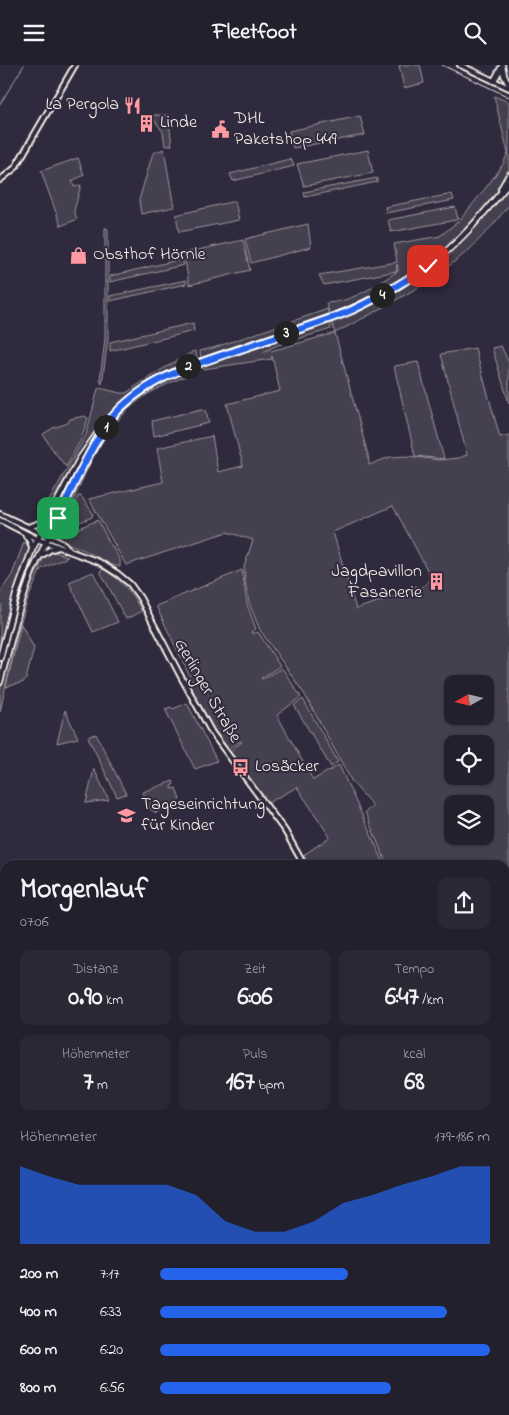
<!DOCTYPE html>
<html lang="de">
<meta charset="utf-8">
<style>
body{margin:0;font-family:"Indie Flower",sans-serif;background:#2b2836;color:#f1f3f6;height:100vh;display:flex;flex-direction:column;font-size:19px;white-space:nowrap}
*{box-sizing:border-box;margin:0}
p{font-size:16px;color:#a3a3aa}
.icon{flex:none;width:28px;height:28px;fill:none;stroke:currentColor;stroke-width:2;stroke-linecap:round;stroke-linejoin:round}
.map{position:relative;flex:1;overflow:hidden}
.drawer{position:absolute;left:0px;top:795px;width:510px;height:555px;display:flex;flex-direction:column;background:#23202e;border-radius:15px 15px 0 0;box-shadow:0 1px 4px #0004,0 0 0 1px #403e4a}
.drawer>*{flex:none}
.needle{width:32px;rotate:262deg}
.controls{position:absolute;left:444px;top:610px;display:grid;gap:10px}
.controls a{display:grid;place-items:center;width:50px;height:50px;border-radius:10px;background:#23202e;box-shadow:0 1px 4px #0004,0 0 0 1px #403e4a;font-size:25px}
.pin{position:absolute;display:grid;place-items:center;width:42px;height:42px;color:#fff;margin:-21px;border-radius:10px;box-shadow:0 2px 8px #0006}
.km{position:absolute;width:25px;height:25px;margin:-12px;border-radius:50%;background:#222;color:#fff;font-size:14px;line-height:25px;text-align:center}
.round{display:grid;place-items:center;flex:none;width:52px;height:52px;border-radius:10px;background:#2b2836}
.summary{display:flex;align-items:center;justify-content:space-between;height:85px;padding:0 20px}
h1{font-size:28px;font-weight:800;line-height:38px}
.stats{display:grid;grid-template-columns:repeat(3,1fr);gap:8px;height:85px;padding:5px 20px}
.stats div{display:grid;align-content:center;border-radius:10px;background:#2b2836;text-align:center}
.stats b{font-size:25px;font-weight:800}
.stats small{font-size:14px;font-weight:400}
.stats p{font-size:14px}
.chart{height:140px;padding:10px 20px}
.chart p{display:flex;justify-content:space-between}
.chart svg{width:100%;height:90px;margin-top:5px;fill:#2563eb;opacity:.7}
ul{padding:0 20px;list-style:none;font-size:16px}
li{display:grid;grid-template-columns:80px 60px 1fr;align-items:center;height:38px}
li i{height:12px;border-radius:6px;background:#2563eb}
header{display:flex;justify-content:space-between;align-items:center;height:65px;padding:0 20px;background:#23202e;font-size:22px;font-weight:800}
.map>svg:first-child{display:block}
.green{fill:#454050;stroke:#9c989c;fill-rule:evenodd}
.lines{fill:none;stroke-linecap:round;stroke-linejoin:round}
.stream{stroke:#a19ea0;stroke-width:1}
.secondary-casing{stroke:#f4f1e8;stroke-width:8}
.primary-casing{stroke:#f4f1e8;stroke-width:8}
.highway-casing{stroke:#f4f1e8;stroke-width:9}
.secondary{stroke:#2f2a3d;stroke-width:4}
.primary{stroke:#2f2a3d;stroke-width:4.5}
.highway{stroke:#2f2a3d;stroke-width:5}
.tram{stroke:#f4f1e8;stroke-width:1}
.route-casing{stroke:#fff;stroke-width:10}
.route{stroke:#2563eb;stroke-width:6}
.labels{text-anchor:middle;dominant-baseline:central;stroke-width:4;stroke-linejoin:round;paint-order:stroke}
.poi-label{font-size:18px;fill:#f4f1e8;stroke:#2f2a3d;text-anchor:start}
.street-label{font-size:18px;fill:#f4f1e8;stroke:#2f2a3d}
</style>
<header><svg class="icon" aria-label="menu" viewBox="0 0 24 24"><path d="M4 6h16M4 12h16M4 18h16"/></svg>Fleetfoot<svg class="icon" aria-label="search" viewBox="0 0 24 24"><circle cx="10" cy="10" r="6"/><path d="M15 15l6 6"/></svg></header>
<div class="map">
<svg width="509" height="1350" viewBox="0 0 509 1350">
<rect width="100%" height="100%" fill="#2f2a3d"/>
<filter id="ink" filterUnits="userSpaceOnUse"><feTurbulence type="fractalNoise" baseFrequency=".02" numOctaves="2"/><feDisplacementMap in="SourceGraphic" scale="10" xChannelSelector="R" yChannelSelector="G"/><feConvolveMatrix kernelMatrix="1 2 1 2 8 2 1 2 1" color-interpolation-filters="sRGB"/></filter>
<g filter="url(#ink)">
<path class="green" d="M399 0H420L424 18 404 23Z
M494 31 509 37V140L493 160 469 185 433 214 375 247 335 268 328 244V250L243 278 201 294 200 286 213 283 328 244 326 238C353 237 376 220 398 206L397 199V206L324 220 319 210 397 197 394 179 440 171 460 155 488 120 503 99 508 88Z
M154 50H168L172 80 165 81 163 67 152 52Z
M360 51 365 70 293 83 289 66Z
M164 84 174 142 141 149 139 135 153 88Z
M368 85 373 108 304 121 297 99Z
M78 93 84 110 72 116 74 122 81 120 74 146 77 154 61 161 41 106Z
M290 94 292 96 294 101 233 116 230 109Z
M377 113V117L305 132 304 127Z
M452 129 454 135 386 148 385 142Z
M235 136 239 155 179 167 176 150Z
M455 142 458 154 456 155 391 167 388 155Z
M308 159 311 182 251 198 245 174Z
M105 163H107L108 165V273L102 319 100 315 105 274Z
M243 175 250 205 189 220 184 188Z
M182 194 184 200 110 217V211Z
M186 215V219L110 236V231Z
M193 258 194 266 110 286V277Z
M330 258 331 264 278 280 263 287 271 286 335 268 368 390 369 400 390 392 408 391 439 395 458 393 467 390 441 289 475 283 500 372 509 370V813L505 816V800H385V795L365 747 373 741 352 717 305 630 260 565 249 538 245 515 244 502 253 475 227 467 126 500 89 434 163 417 157 383 212 371 218 407 243 401 227 339 280 326 272 291V294L203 304 201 301ZM393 441 430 510C429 518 425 520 418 524L417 521 404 525V528L356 544 333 467ZM452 619H485V651H452ZM452 679H485V711H452ZM452 739H485V771H452Z
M501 281 509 298V338L492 283Z
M194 286 196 287 198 295 151 316 131 331 112 348 93 370 64 415 43 454 38 458 37 457 86 370 98 324 100 323 120 328H126L154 309Z
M418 297 444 394 415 391 394 301Z
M196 302 197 303 198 306C181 313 164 320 148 329 107 356 90 396 72 439L74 440 78 431H81L93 448 92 452 66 463 67 468 98 455 111 481H112L120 495V502C106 499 96 491 84 485 75 481 63 478 57 470V463C79 412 99 358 147 326 162 316 179 309 196 302Z
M202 344 206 345 209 358 154 371 152 356Z
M84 351 88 353 81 374 66 402 50 381 43 369 53 363 68 358 70 354Z
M24 477 27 480H30V484L12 537 0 587V547L2 541 0 538V527L12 510Z
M53 485V486L68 492 41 504 28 534 17 569 0 647V627L16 563 28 525 45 491Z
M103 504C123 516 131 527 142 546L126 554 100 506Z
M242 505 247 539 256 564 251 567 252 569 258 567 280 601 261 613 262 614 282 603 301 632 277 650 313 715 339 700 383 796V800H308L304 791 305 789 330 772 297 722 268 738 230 688V686L242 677 241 676 228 684H226L200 648 186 622 193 618 156 541Z
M93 507 118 557 93 567 69 517Z
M21 559 34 583 26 614 24 617 6 622Z
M303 634 338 697 331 702 294 640Z
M187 638 217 696 195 704 165 644 171 642 173 644Z
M65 645 78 673 57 678Z
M96 669 126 729 117 732 88 672Z
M94 704 109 735 86 738Z
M173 716 174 719 171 721 172 724 176 723 180 735 169 740 156 748 150 744 143 727Z"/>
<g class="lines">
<path class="stream" d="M0 39 24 0
M505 879 509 878
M505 1205 509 1208
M88 1350 91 1345"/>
<defs>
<path id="secondary" d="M460 0 509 23
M0 115 15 103 75 0
M0 449 64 479 70 486
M0 455 37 474 99 497 118 509 130 519 140 533 179 608 212 668 285 766 304 800
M28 462C40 460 41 455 49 452
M25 468C26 475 32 473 32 485
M40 491C46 489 47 484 56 483
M505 845 509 843"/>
<path id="primary" d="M502 0 504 10 509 20
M494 16 502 1
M501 124 509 110
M0 593 16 530 32 485 79 395 102 362 130 335 151 319 174 307C259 273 351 257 427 202 459 179 484 148 509 118
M0 617 18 548 32 507 82 401 107 359"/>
<path id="highway" d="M0 1255 5 1261
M0 1269 5 1271
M0 1283 5 1282
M131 1345 139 1350
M149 1345 156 1350"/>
</defs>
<use href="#secondary" class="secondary-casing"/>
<use href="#primary" class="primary-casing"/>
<use href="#highway" class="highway-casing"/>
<use href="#secondary" class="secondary"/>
<use href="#primary" class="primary"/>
<use href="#highway" class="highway"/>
<path class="tram" d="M442 0 509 32"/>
</g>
</g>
<g class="lines" filter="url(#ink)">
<defs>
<path id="route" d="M58 453C72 424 84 395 101 369 104 365 106 360 109 356 142 314 193 300 241 284 275 272 311 261 345 248 374 236 401 219 428 201"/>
</defs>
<use href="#route" class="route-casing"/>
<use href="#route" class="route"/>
</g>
<defs>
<symbol id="restaurant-bare" viewBox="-9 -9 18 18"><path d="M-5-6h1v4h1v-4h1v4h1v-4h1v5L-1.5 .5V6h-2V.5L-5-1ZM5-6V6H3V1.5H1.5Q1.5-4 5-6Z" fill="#ff9aa2" stroke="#2f2a3d" stroke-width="2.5" paint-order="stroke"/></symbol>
<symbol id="building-bare" viewBox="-9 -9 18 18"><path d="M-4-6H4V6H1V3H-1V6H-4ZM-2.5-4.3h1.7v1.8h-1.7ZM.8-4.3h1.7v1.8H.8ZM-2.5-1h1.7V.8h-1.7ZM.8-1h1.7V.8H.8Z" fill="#ff9aa2" stroke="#2f2a3d" stroke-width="2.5" paint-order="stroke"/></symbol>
<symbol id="civic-bare" viewBox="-9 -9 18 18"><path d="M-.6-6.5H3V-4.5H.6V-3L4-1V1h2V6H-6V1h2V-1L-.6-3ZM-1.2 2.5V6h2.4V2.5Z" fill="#ff9aa2" stroke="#2f2a3d" stroke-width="2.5" paint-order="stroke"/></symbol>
<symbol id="shop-bare" viewBox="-9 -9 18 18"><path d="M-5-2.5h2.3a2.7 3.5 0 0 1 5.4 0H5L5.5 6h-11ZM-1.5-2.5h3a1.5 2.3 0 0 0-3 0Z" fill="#ff9aa2" stroke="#2f2a3d" stroke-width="2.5" paint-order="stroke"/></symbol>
<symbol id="bus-bare" viewBox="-9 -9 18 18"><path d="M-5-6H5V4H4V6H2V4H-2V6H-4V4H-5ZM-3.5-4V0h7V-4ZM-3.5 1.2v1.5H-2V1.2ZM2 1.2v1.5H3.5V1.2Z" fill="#ff9aa2" stroke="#2f2a3d" stroke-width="2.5" paint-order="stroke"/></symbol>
<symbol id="school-bare" viewBox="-9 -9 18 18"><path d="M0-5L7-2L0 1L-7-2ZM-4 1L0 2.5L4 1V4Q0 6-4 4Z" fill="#ff9aa2" stroke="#2f2a3d" stroke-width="2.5" paint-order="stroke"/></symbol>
</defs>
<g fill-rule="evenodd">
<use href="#restaurant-bare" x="120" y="28" width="25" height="25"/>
<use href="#building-bare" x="134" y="46" width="25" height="25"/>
<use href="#civic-bare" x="208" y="52" width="25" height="25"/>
<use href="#shop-bare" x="66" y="178" width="25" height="25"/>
<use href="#building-bare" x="424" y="504" width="25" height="25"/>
<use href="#bus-bare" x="228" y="690" width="25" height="25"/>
<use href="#school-bare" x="114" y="738" width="25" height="25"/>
</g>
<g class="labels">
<g class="poi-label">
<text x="119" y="40" text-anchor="end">La Pergola</text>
<text x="234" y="54">DHL<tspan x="234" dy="21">Paketshop 449</tspan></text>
<text x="160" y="58">Linde</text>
<text x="93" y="190">Obsthof Hörnle</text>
<text x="422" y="507" text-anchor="end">Jagdpavillon<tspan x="422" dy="21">Fasanerie</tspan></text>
<text x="255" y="702">Losäcker</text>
<text x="141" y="740">Tageseinrichtung<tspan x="141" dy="21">für Kinder</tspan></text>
</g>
<g class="street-label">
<text transform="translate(207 626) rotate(60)">Gerlinger Straße</text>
</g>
</g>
</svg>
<div class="controls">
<a><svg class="needle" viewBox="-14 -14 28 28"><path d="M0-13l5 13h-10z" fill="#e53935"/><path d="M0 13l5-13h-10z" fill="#a3a3aa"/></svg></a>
<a><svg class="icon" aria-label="locate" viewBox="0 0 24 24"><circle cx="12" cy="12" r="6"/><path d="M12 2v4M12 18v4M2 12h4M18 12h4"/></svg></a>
<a><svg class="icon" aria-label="layers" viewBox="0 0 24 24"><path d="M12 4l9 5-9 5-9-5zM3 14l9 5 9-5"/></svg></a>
</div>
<div class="pin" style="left:58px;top:453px;background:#1e9e55"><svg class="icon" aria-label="arrive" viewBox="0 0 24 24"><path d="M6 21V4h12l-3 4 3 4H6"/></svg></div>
<div class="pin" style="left:428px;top:201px;background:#d93025"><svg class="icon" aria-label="check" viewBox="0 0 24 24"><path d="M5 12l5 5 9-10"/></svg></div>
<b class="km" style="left:106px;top:362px">1</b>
<b class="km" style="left:188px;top:301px">2</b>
<b class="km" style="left:286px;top:268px">3</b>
<b class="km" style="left:382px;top:230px">4</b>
<section class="drawer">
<div class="summary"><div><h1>Morgenlauf</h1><p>07:06</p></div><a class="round"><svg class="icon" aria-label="share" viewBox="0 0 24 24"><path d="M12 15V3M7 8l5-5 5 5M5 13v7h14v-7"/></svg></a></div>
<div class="stats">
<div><p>Distanz</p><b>0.90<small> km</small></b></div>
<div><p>Zeit</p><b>6:06</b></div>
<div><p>Tempo</p><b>6:47<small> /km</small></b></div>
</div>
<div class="stats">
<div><p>Höhenmeter</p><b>7<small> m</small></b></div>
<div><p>Puls</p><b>167<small> bpm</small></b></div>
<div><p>kcal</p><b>68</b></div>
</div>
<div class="chart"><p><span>Höhenmeter</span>179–186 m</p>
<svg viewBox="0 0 160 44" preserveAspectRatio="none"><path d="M0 44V6L10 11L20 15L30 15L40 15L50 15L60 20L70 33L80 38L90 38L100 33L110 24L120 20L130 15L140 11L150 6L160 6V44z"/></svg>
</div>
<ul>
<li><b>200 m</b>7:17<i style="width:57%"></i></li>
<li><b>400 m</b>6:33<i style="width:87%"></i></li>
<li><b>600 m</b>6:20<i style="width:100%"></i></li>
<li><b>800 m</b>6:56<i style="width:70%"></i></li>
</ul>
</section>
</div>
